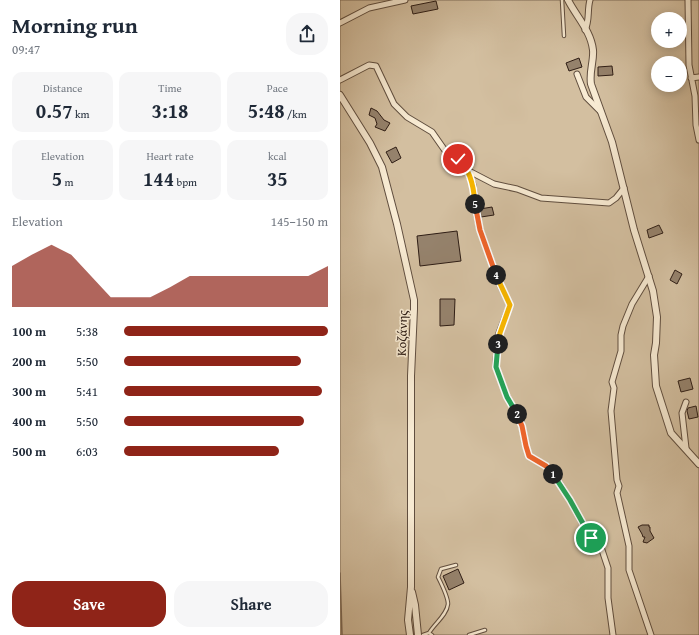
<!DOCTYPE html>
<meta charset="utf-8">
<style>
body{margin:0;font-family:"Gentium Book Plus",serif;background:#f6f6f7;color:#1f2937;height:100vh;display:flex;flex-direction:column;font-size:15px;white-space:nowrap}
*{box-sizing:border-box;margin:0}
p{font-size:13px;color:#747a83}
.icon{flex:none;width:22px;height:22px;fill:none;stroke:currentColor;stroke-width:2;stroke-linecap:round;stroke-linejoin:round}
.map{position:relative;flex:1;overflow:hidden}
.side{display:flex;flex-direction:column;background:#fff;width:340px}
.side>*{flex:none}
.controls{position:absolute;left:311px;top:12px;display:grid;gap:8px}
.controls a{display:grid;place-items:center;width:36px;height:36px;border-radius:50%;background:#fff;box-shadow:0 2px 10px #0003;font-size:20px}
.pin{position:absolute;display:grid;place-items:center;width:34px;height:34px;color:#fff;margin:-17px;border:2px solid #fff;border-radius:50%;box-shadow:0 1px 4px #0007}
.km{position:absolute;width:20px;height:20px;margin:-10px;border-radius:50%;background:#222;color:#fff;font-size:11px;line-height:20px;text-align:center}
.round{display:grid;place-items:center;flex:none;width:42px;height:42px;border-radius:16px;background:#f6f6f7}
.head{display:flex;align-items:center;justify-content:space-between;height:68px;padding:0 12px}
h1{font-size:22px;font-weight:800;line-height:30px}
.stats{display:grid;grid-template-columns:repeat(3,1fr);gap:6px;height:68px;padding:4px 12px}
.stats div{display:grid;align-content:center;border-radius:10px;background:#f6f6f7;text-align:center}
.stats b{font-size:20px;font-weight:800}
.stats small{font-size:11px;font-weight:400}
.stats p{font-size:11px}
.chart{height:112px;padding:8px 12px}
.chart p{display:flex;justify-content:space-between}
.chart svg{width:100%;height:72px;margin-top:4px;fill:#8f2418;opacity:.7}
.button{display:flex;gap:8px;margin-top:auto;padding:8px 12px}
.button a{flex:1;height:46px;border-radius:16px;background:#8f2418;color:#fff;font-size:16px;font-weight:800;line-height:46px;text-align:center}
.button a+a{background:#f6f6f7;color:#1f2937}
ul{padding:0 12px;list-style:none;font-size:13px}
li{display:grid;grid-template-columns:64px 48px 1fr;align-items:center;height:30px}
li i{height:10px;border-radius:5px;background:#8f2418}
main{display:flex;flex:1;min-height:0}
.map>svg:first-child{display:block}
.green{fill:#d3bfa0;stroke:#806e5a;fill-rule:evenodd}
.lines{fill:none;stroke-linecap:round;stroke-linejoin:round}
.stream{stroke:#7d6a57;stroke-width:1.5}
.building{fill:#95826c;stroke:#2e1d15}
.service-casing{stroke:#604e3f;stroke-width:4.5}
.minor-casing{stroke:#604e3f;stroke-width:7}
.tertiary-casing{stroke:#604e3f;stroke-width:8}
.service{stroke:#f8ebd3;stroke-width:2.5}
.minor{stroke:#f8ebd3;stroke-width:5}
.tertiary{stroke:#f8ebd3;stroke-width:6}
.split-1-casing{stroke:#fff;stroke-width:8}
.split-2-casing{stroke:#fff;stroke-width:8}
.split-3-casing{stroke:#fff;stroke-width:8}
.split-4-casing{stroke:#fff;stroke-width:8}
.split-5-casing{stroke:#fff;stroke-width:8}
.split-6-casing{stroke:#fff;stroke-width:8}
.split-1{stroke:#22a559;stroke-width:5}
.split-2{stroke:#f0652b;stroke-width:5}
.split-3{stroke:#22a559;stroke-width:5}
.split-4{stroke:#f5b400;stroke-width:5}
.split-5{stroke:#f0652b;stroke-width:5}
.split-6{stroke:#f5b400;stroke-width:5}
.labels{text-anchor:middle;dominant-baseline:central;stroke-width:3;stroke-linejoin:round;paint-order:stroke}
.street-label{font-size:13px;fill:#2e1d15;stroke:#f8ebd3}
</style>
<main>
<section class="side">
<div class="head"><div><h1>Morning run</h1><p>09:47</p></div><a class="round"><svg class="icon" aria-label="share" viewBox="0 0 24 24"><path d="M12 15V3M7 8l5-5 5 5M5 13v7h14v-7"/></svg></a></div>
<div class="stats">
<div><p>Distance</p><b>0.57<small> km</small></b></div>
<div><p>Time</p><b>3:18</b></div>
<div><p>Pace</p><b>5:48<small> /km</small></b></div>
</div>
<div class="stats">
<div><p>Elevation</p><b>5<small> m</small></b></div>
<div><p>Heart rate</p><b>144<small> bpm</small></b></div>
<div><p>kcal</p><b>35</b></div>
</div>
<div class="chart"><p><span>Elevation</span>145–150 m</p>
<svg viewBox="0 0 160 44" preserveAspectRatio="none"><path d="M0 44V19L10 12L20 6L30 12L40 25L50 38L60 38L70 38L80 32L90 25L100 25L110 25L120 25L130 25L140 25L150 25L160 19V44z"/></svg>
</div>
<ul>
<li><b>100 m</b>5:38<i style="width:100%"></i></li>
<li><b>200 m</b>5:50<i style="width:87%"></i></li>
<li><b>300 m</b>5:41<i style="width:97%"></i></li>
<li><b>400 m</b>5:50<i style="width:88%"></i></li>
<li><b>500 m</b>6:03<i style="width:76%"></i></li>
</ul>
<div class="button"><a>Save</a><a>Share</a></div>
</section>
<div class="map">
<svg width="359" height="635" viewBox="0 0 359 635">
<rect width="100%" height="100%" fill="#f5e0bc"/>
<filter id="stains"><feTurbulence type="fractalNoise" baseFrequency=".005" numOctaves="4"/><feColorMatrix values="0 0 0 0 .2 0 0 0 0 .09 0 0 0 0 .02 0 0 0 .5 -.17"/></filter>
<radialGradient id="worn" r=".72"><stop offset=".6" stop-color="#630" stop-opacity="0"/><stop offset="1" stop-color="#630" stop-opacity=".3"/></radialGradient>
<path class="green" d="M0 0H359V635H0ZM318 19H340V41H318ZM318 63H340V85H318Z"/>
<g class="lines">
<path class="stream" d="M0 573 2 635"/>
</g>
<path class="building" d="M96 1 98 9 73 14 71 6Z
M239 58 242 67 229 71 226 63Z
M272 66 273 75 258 76V67Z
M31 108 37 111 44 120 50 123 45 131 35 127 37 124 35 118 29 115Z
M56 147 61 158 52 163 46 152Z
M152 207 154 215 141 217 140 209Z
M319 225 323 233 309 238 307 230Z
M117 231 121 261 80 266 77 236Z
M335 270 342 274 337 284 330 280Z
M100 299H115L114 325 100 326Z
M350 378 353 389 341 392 338 381Z
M356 406 358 417 349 419 347 411 348 408Z
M302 525H309V527H310V531L314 538 307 543 303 542 305 537H303L302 534 298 527Z
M118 569 124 583 109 590 103 576Z"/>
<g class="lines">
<defs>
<path id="service" d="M222 0 224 36
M89 633C94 624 107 615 108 604 108 598 101 583 98 577L101 569 116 565
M83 635 89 633 92 635
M129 635 145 630"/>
<path id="minor" d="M348 0 349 65 355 96 356 125 359 140
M0 23 29 8 65 0
M245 30C250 20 247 10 250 0
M237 74 246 97 261 112
M351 78 359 77
M0 80 29 65 36 66 54 104 67 117 92 132 106 152 120 161 127 170 133 185 137 216 140 230 159 283 170 305 159 333 156 360V367L167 397 181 421 186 446 189 456 206 466 214 474 230 500 248 534 261 547 268 568V598L273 635
M127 170 154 184 177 189 201 198 269 203 276 198 284 188
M309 276 292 304 283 326 281 335V351L272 382 274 388 271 411 277 480 279 486 277 493 289 546V570L311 635
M346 448 342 413 346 402"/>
<path id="tertiary" d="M228 0C236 16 251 31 253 50 254 61 249 72 251 84L272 142 294 230 313 291 317 317 316 343 314 355 316 386 331 433 359 464
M0 95 30 143 42 167 57 224 74 300V309L71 376V587L68 620 70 635
M72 592 75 605 78 635"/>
</defs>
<use href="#service" class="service-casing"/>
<use href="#minor" class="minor-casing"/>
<use href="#tertiary" class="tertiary-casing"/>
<use href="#service" class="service"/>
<use href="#minor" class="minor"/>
<use href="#tertiary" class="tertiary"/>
</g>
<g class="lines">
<defs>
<path id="split-1" d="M213 474 230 500 251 538"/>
<path id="split-2" d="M177 414 182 426 186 446 189 456 206 466 213 474"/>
<path id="split-3" d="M158 344 156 367 167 397 177 414"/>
<path id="split-4" d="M156 275 170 305 160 333 158 344"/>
<path id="split-5" d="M135 204 140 230 156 275"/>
<path id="split-6" d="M118 159C131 169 134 189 135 204"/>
</defs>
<use href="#split-1" class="split-1-casing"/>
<use href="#split-2" class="split-2-casing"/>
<use href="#split-3" class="split-3-casing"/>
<use href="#split-4" class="split-4-casing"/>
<use href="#split-5" class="split-5-casing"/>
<use href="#split-6" class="split-6-casing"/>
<use href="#split-1" class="split-1"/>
<use href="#split-2" class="split-2"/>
<use href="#split-3" class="split-3"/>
<use href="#split-4" class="split-4"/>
<use href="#split-5" class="split-5"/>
<use href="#split-6" class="split-6"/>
</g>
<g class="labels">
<g class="street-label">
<text transform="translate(62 333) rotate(-88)">Κοζάνης</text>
</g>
</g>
<rect width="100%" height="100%" filter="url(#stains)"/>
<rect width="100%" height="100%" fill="url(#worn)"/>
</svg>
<div class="controls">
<a>+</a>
<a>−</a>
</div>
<div class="pin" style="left:251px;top:538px;background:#1e9e55"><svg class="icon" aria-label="arrive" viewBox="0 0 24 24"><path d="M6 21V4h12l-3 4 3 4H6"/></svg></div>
<div class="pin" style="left:118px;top:159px;background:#d93025"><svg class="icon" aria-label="check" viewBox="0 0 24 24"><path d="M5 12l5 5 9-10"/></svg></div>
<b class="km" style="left:213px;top:474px">1</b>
<b class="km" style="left:177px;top:414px">2</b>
<b class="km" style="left:158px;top:344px">3</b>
<b class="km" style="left:156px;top:275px">4</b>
<b class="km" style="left:135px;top:204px">5</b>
</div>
</main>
